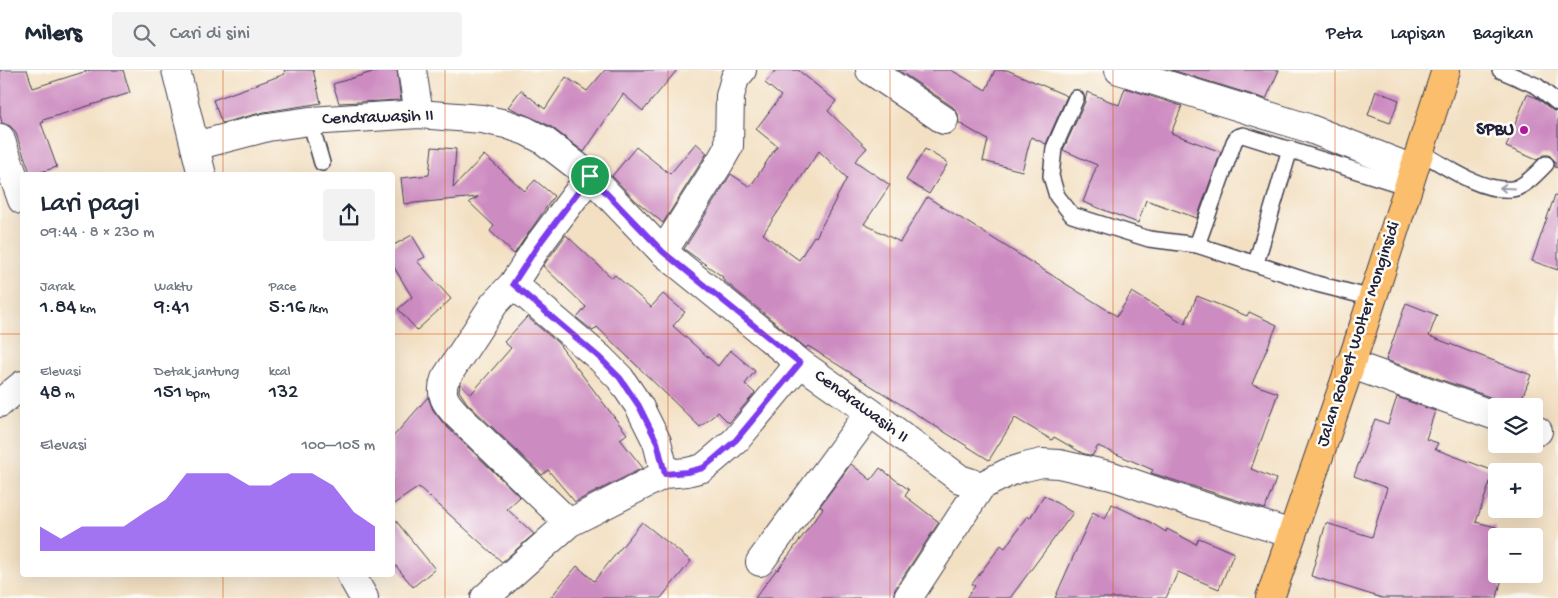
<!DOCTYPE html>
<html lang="id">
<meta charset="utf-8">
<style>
body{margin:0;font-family:"Gochi Hand",sans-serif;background:#f2f2f3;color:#1f2937;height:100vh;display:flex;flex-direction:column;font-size:19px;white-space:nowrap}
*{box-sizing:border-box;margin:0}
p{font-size:16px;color:#747a83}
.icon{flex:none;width:28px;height:28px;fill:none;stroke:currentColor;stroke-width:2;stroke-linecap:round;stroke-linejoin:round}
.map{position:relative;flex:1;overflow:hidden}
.details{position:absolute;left:20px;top:102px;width:375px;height:405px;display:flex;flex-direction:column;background:#fff;border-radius:5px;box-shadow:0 5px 20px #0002}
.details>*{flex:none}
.controls{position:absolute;left:1488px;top:328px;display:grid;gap:10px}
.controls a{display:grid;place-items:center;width:55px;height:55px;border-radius:5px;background:#fff;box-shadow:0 5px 20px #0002;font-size:25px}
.pin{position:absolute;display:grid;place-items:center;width:42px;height:42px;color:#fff;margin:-21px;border:2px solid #fff;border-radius:50%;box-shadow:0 1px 5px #0007}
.round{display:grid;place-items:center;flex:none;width:52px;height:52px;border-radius:5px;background:#f2f2f3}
.overview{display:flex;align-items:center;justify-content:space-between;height:85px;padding:0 20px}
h1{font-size:28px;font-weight:600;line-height:38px}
.stats{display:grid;grid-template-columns:repeat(3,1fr);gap:8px;height:85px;padding:5px 20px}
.stats div{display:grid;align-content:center}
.stats b{font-size:21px;font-weight:600}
.stats small{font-size:14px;font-weight:400}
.stats p{font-size:14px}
.chart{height:140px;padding:10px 20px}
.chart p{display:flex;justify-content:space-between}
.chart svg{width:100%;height:90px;margin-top:5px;fill:#7c3aed;opacity:.7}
header{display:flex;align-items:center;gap:30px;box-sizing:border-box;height:70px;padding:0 25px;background:#fff;border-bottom:1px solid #e0e1e3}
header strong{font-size:24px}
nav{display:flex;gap:28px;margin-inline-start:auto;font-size:18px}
.search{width:350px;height:45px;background:#f2f2f3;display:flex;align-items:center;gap:12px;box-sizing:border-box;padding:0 18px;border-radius:5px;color:#747a83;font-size:19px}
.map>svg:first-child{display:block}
.building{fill:#cd8cc1;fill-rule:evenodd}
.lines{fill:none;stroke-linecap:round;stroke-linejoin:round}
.service-casing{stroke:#413e4f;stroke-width:18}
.minor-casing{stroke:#413e4f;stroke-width:30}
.tertiary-casing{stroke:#413e4f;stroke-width:30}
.trunk-casing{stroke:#413e4f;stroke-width:30}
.service{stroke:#fff;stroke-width:15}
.minor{stroke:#fff;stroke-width:28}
.tertiary{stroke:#fff;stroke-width:28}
.trunk{stroke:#fabe6d;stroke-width:28}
.oneway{stroke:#9c9ca7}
.route-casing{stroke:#fff;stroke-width:10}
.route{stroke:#7c3aed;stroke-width:6}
.grid{fill:none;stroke:#d45411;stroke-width:1;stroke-opacity:0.55}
.poi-dot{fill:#b5179e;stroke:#fdfcf7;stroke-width:2}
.labels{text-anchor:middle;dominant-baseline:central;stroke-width:5;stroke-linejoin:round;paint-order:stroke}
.street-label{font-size:18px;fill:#22223b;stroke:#fdfcf7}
.poi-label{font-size:18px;font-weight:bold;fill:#22223b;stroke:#fdfcf7;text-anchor:end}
</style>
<header>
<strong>Milers</strong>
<div class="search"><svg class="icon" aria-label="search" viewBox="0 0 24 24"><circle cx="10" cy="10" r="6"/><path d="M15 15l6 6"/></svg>Cari di sini</div>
<nav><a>Peta</a><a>Lapisan</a><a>Bagikan</a></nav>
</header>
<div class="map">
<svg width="1558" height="528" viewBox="0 0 1558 528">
<rect width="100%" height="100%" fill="#fdfcf7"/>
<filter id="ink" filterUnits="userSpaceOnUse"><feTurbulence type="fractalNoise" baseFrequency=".02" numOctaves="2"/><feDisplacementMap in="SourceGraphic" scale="10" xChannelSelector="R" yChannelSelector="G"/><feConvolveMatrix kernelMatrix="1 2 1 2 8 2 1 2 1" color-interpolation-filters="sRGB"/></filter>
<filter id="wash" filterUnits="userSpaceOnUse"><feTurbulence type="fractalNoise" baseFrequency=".0096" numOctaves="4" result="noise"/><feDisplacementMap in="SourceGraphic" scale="20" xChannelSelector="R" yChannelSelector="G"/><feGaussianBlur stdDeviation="1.12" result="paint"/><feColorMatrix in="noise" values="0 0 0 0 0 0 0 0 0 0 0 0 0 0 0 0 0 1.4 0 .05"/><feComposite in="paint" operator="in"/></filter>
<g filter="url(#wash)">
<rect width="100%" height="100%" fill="#f3e0c3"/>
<g id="blocks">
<path class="building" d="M0 0H27L33 18 90 0H123L130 23 43 50 44 52 41 53 57 97 31 105 15 61 10 56 2 53 0 45Z
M284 0H313L321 33 264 42 222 53 213 30 285 4Z
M379 0H397L401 30 339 33 333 14Z
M605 0H677L643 41 623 24 584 82 550 56 508 37 521 20 545 39 566 7 587 21Z
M776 0H798L836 31 828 41 867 78 855 91 890 115 864 154 900 172 927 127 1117 246 1132 222 1185 254 1197 226 1247 246 1249 242 1277 255 1252 314 1278 323 1251 399 1276 409 1265 439 1151 403 1153 400 1098 376 1092 386 1082 383 1054 367 1052 370 1015 348 989 390 808 276 806 278 722 209 723 207 684 179 731 104 750 117 777 76 756 59 781 26 765 13ZM819 81 847 108 816 167 814 166 799 190 763 164Z
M898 0H951L986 20 995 0H1007L1067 26 1046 74 1031 67 1022 101 983 91 988 70 959 53 958 44 953 37Z
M1172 0H1279L1266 29Z
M1125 18 1182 36 1171 63 1221 82 1197 148 1146 130 1138 153 1083 132 1097 95 1063 80 1085 32 1087 22 1119 35Z
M1376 21 1399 30 1390 53 1368 45Z
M1527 24 1537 28 1552 40 1558 42V98L1555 97V91L1549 85H1543L1537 90 1506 77Z
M696 73 707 83 663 153 635 130 612 106 636 77 670 104Z
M432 77 456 79 453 118 484 85 525 121 535 110 554 126 514 184 490 161 494 156 469 132 478 127 404 134 401 108 429 105Z
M925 79 948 93 929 124 906 110Z
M1555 125 1558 126V200L1532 191Z
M412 165 425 187 417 191 451 229 417 260 398 239 412 227 392 194V176Z
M566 165 612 208 615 205 651 237 663 224 685 242 673 256 718 296 730 280 755 301 745 314 755 323 729 353 718 342 700 357 597 257 593 261 577 248 586 237 543 196Z
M1406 233 1437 245 1429 266 1531 305 1519 336H1510L1501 331 1386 290Z
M527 247 558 273 627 364 620 369 643 398 575 432 548 400 542 405 467 333 459 321 460 314 471 324 511 278 504 272Z
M428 327 433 340 444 354 520 427 507 439 534 464 502 492 419 417 392 435V368Z
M1397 327 1435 341 1426 369 1438 373 1435 379 1494 401 1476 452 1496 457V504H1503L1497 528H1382L1311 506 1326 453 1372 467 1387 418 1354 406 1375 349 1388 354Z
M851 394 871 410 880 398 909 420 905 426 939 452 895 519 893 528H755L777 499 778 500 823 438 820 436Z
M1044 425 1073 443 1010 528H966L975 516 972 514 1001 475 1005 478 1027 446 1030 448Z
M1112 434 1150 452 1166 462 1167 459 1196 474 1199 468 1234 483 1219 519 1178 502 1166 528H1055L1093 442 1105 449Z
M392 446 435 499 413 517 392 491Z
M642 452 691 491 661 528H550L577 496 594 511Z"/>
</g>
</g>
<g filter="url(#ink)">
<use href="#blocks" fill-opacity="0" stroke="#413e4f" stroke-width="1"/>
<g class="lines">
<defs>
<path id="service" d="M1500 0 1537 16 1558 33
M1076 28 1054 78 1051 106 1057 126 1072 145 1149 169 1197 175
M310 51 322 93
M1419 81C1445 96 1481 122 1512 119 1524 118 1538 102 1546 94
M1256 193 1290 79
M1372 228 1317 214 1197 175 1234 72 1237 67 1243 65 1408 117"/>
<path id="minor" d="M412 0 419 44
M870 0 944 50
M1119 0 1308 58 1413 99
M0 68 22 130
M195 76 268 57 310 51 419 44 482 49 506 54 526 61 543 70 590 106 663 182 800 293 870 342 960 409 981 416 1009 402 1025 397 1042 393 1059 394 1112 406 1161 423 1292 464
M663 182 720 92 729 76 730 26 735 8 742 0
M513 214 600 288 620 308 639 336 657 372 665 404
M1350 294 1496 346
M0 333 22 315
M1534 360 1538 361
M569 453 456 344C446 333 439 325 445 309L494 234 513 214 537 177 590 106
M760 492 870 342
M485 528 569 453 665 404 687 402 703 398 714 389 736 370 800 293
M908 528 981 416"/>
<path id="tertiary" d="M176 0 202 105
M351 505 364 528"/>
<path id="trunk" d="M1270 528 1358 273 1446 0"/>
</defs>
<use href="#service" class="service-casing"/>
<use href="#minor" class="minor-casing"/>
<use href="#tertiary" class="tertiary-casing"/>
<use href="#trunk" class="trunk-casing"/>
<use href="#service" class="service"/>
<use href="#minor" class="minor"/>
<use href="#tertiary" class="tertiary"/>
<use href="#trunk" class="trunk"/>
</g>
<defs><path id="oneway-shaft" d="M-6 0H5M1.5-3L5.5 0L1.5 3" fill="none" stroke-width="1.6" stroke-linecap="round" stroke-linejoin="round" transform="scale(1.25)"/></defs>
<use class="oneway" href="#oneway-shaft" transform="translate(1507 118) rotate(-177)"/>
</g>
<g class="lines" filter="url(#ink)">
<defs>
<path id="route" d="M590 106 663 182 800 293 736 370 714 389 703 398 687 402 665 404 657 372 639 336 620 308 600 288 513 214 537 177Z"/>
</defs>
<use href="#route" class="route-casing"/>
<use href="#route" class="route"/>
</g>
<path class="grid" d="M223 0V105M445 0V528M668 0V528M890 0V528M1113 0V528M1335 0V528M0 264H22M392 264H1558M223 505V528"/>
<circle class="poi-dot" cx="1524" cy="60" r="5"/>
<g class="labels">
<g class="street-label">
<text transform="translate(378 48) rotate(-2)">Cendrawasih II</text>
<text transform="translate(1359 264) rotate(-72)">Jalan Robert Wolter Monginsidi</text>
<text transform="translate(861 337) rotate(36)">Cendrawasih II</text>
</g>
<g class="poi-label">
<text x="1514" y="60">SPBU</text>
</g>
</g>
</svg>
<div class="controls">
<a><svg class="icon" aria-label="layers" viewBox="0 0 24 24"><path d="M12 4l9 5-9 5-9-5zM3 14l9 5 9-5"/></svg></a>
<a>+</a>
<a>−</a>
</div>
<div class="pin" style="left:590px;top:106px;background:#1e9e55"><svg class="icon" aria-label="arrive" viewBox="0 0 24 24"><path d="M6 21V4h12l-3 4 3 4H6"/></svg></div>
<section class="details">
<div class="overview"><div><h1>Lari pagi</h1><p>09:44 · 8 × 230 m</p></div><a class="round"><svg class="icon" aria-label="share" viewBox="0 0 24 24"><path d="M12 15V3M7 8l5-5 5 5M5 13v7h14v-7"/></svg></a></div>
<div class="stats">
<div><p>Jarak</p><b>1.84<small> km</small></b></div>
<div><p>Waktu</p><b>9:41</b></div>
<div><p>Pace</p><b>5:16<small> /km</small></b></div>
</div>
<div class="stats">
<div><p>Elevasi</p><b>48<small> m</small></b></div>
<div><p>Detak jantung</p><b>151<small> bpm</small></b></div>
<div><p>kcal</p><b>132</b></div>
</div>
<div class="chart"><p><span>Elevasi</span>100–105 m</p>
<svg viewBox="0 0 160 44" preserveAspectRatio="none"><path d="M0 44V32L10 38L20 32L30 32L40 32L50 25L60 19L70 6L80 6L90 6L100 12L110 12L120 6L130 6L140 12L150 25L160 32V44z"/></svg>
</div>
</section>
</div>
